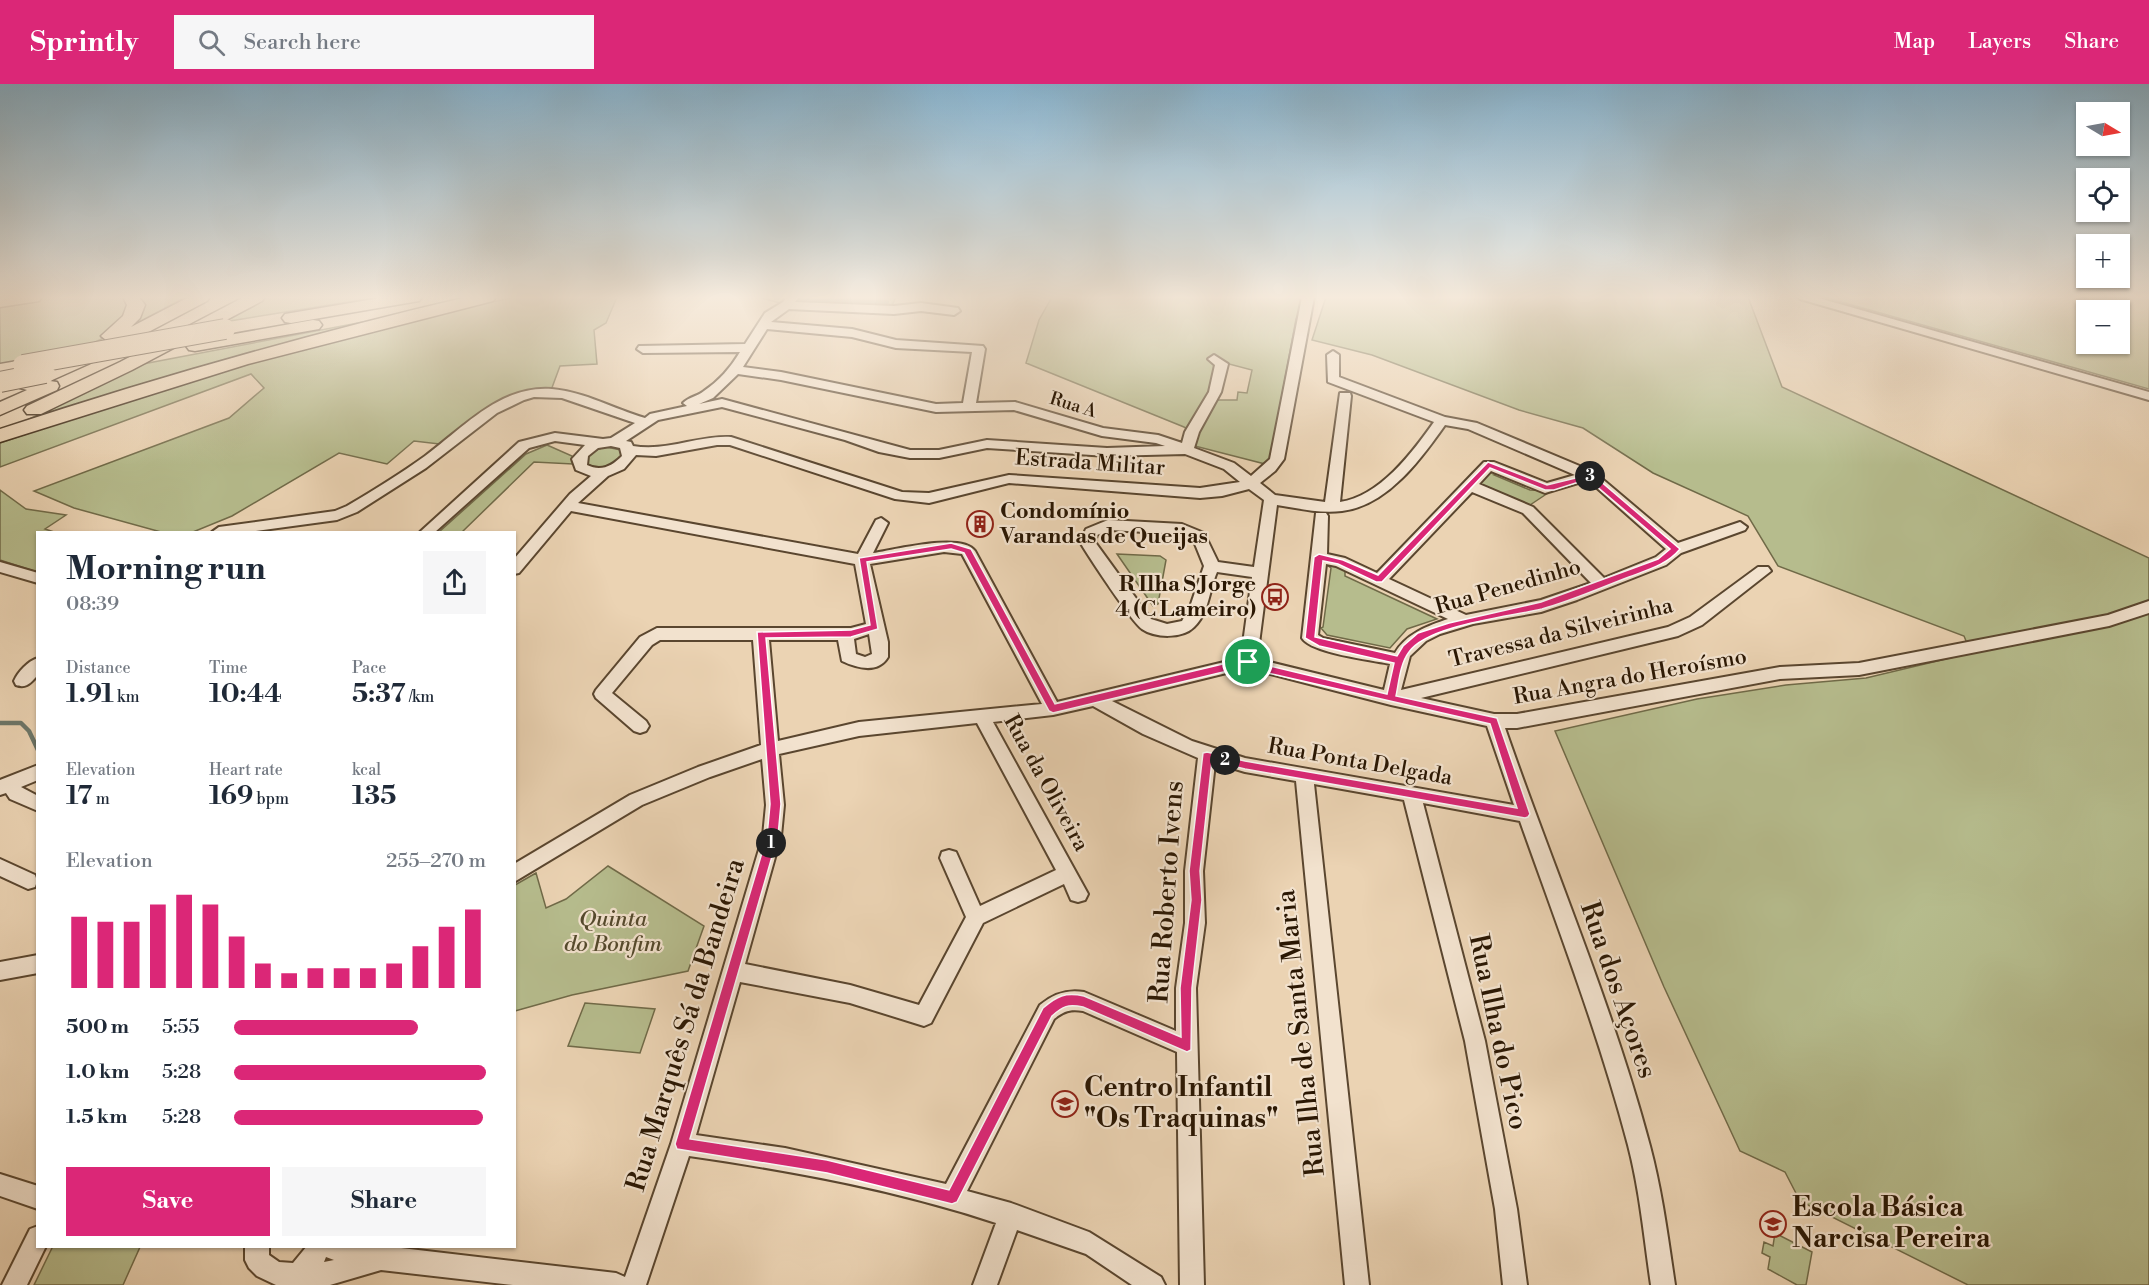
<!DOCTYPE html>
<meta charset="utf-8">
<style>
body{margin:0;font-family:"Libre Bodoni",serif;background:#f6f6f7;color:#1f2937;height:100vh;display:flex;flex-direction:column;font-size:22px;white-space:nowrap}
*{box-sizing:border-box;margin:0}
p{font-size:20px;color:#747a83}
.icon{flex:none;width:33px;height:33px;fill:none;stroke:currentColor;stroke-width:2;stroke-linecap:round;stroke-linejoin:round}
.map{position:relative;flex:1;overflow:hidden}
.sheet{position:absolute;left:36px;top:447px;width:480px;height:717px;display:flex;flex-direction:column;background:#fff;border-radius:0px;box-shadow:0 2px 4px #0004}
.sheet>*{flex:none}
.needle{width:39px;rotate:100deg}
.fabs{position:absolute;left:2076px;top:18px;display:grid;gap:12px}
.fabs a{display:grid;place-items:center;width:54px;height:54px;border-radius:0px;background:#fff;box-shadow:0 2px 4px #0004;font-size:30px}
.pin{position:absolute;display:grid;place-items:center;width:51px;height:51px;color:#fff;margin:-26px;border:3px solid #fff;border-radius:50%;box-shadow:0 2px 6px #0007}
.km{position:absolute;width:30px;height:30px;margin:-15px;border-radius:50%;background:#222;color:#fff;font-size:16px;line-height:30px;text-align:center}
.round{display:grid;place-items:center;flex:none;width:63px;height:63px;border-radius:0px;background:#f6f6f7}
.headline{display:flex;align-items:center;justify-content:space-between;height:102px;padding:0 30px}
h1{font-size:33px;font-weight:700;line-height:45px}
.metrics{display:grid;grid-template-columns:repeat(3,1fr);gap:9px;height:102px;padding:6px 30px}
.metrics div{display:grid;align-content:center}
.metrics b{font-size:26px;font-weight:700}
.metrics small{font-size:16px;font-weight:400}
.metrics p{font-size:16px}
.chart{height:168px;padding:12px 30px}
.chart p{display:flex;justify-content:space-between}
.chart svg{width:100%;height:108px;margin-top:6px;stroke:#db2777;stroke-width:6}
.primary-button{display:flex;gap:12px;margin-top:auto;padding:12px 30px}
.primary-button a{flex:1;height:69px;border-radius:0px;background:#db2777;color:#fff;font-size:24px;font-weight:700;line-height:69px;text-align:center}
.primary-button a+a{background:#f6f6f7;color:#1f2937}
ul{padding:0 30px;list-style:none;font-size:20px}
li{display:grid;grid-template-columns:96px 72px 1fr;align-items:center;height:45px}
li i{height:15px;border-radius:8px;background:#db2777}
header{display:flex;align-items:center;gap:36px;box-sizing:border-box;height:84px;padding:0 30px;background:#db2777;color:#fff}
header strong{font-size:28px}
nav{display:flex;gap:33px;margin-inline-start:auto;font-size:21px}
.search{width:420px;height:54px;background:#f6f6f7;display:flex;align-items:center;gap:15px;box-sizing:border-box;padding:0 21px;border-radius:0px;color:#747a83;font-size:22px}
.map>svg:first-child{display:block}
.green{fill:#b6bc8d;stroke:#706a48;stroke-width:1.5;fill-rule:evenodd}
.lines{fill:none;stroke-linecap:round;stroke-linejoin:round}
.stream-far1{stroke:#6c776a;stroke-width:4}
.stream{stroke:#6c776a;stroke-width:4.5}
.minor-casing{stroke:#5a462f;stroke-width:4}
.highway-casing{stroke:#2a1703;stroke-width:3}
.minor{fill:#f2e2ce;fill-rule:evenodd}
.highway{fill:#ebd3b3;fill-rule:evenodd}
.highway-bridge-casing{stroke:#2a1703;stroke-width:22;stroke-linecap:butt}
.highway-bridge{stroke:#ebd3b3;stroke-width:20}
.route{fill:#db2777;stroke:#fff;stroke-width:1.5;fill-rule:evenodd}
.labels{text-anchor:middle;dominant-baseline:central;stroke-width:4.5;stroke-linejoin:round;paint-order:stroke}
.far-street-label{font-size:18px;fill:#2a1703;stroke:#f2e2ce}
.street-label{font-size:22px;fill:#2a1703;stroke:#f2e2ce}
.poi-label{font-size:22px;font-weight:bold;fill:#2a1703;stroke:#f2e2ce;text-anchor:start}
.park-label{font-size:22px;font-style:italic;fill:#54492c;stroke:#f2e2ce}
.near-street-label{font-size:27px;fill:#2a1703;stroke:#f2e2ce}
.near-poi-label{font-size:27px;font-weight:bold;fill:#2a1703;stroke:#f2e2ce;text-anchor:start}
</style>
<header>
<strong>Sprintly</strong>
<div class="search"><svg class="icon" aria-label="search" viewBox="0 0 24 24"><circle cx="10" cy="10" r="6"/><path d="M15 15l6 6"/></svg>Search here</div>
<nav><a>Map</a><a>Layers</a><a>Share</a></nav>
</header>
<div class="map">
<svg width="2149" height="1201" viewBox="0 0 2149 1201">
<rect width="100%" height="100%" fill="#ebd3b3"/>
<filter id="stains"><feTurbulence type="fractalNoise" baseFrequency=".00333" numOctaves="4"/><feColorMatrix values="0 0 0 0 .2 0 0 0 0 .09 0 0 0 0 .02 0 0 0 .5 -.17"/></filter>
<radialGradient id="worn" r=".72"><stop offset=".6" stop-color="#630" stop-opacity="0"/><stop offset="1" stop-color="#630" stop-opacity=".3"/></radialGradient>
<path class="green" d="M0 213H186L137 239 0 301Z
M246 213H379L217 239Z
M516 213H617L606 239 594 246 597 280 560 282 550 309 526 311 499 323 448 361 414 357 387 380 339 369 232 432 193 448H161L74 424 34 407 229 334 264 304 251 290 0 383V359C80 332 160 302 242 279 332 252 424 231 516 213Z
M759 213H896L889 228 787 221Z
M1052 213H1305L1296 235 1269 381 1187 360 1192 348 1184 343 1026 279 1039 236ZM1214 276 1252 286 1247 309 1238 308 1237 316H1209L1216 302Z
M1326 213H1748L1782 303 2149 474V1201H1968L1800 1117 1785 1088 1740 1067 1664 903 1555 647 1697 615 1786 601 1866 594 1971 569 1964 552 1778 482 1748 432 1653 389 1583 344 1519 326 1372 271 1312 256Z
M1824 213H2149V305ZM2086 226H2120V260H2086Z
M405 230 261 266 17 341 143 280Z
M547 361 572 372 573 380 534 378 462 448H439L526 370Z
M606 363 621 366 623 373C611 381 602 389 588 380 585 369 597 365 606 363Z
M1490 386 1501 389 1494 391 1530 406 1551 407 1527 423 1478 400Z
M0 406 26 425 66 431 45 445 54 448H38L37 488 0 476Z
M1117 470 1160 472 1166 476 1158 520 1153 522Z
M1332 479 1345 484V492L1437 535 1407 545 1390 564 1327 551 1321 544 1323 543 1331 484 1327 481Z
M608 782 704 842 688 887 572 911 515 927V801L536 789 546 824 566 815Z
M585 919 655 925 640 969 568 962Z
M1775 1149 1812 1168 1806 1201H1797L1768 1185 1770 1173 1762 1169 1764 1158 1773 1162Z
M53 1162H140V1163L123 1201H34Z"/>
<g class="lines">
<path class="stream-far1" d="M780 213 785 214
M800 216 887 218"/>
<path class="stream" d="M0 639H21L29 647 38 666"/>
<defs>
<path id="minor" d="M787 213H799L795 218 894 222 921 219 958 224 960 227 954 231 921 227 894 230 789 225 771 238 852 245 896 256 983 262 985 265 976 319 1015 318 1103 344 1158 351 1182 359 1185 348 1209 308 1215 281 1208 275 1214 271 1228 280 1221 308 1199 348 1194 364 1234 379 1251 392 1270 375 1302 213H1314L1284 375 1275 387 1260 399 1275 411 1325 418 1340 309H1350L1351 312 1340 418C1379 413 1413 368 1434 338L1328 298 1327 271 1333 267 1339 271V293L1445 333 1477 339 1594 388 1678 459 1740 438 1747 443 1745 446 1681 469 1666 481 1577 516 1541 528 1473 540 1440 550 1426 557 1410 572 1401 606 1668 543 1690 533 1758 483H1768L1771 487 1702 541 1678 552 1421 614 1494 630H1517L1780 583 1859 579 2108 531 2149 517V529L2109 542 1859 591 1780 595 1517 644H1505C1553 783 1612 919 1650 1062 1662 1107 1668 1154 1675 1201H1651C1644 1154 1640 1107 1628 1061 1599 951 1558 844 1520 737L1423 719 1485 957 1517 1125 1527 1201H1503L1495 1125 1465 957 1404 716 1314 700 1369 1201H1345L1296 697 1245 688 1215 679 1203 787 1205 839 1196 904 1204 1201H1180L1177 968 1083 927C1070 925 1064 927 1054 935L967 1107 1011 1119 1089 1148 1161 1193 1165 1201H1132L1086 1170 1017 1146 997 1201H973L996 1139C896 1106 793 1087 689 1072L646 1201H513L381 1186 330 1201H276L257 1192 249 1184 245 1176V1162H269V1171L279 1178 293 1179 307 1162H384L616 1189 625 1193 671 1060 763 752 766 721 762 675 710 693 642 721 514 798V780L630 711 698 683 761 661 753 556H660L652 561 612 609 646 637 649 642 646 647 640 649 634 647 596 614 594 610 596 606 640 553 657 544H851L866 540 855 480 571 427 519 489 514 490V475L570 410 591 392 576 386 572 375 585 361 555 357 529 364 435 448H420L519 358 555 349 603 355 611 354 635 339 562 314 534 313 524 316 497 329 426 384 357 428 337 436 249 448H212L219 443 335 427 347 422C374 406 400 390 425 372 463 344 500 301 552 305 585 308 614 325 645 334L650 330 687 322 683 319C689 313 698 312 704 307 719 297 731 283 740 268L643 269 637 265 639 262 745 260 765 229 783 218ZM767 245 852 253 896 264 972 268 963 319 936 320 781 288 743 283ZM738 290 781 296 936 328 1014 326 1102 352 1156 359 1165 362 1107 364 987 356 939 366H910L722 315 699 320 713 314ZM722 323 845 356 879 368 910 374H939L987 364 1107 372 1185 370 1224 385 1240 398 1200 404 1009 391 929 409 902 408 731 353C698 351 667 368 633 362L631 358 626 357 658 336ZM1445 341 1468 345 1575 391 1547 399 1494 378H1484L1377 489 1345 474 1327 470 1328 432 1326 429H1316L1302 554C1311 569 1371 576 1390 580L1384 606 1257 575 1277 421C1298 424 1320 430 1342 427 1387 422 1421 375 1445 341ZM717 361H730L895 415 929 419 1009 399 1200 414 1222 412 1249 405 1264 416 1254 483 1218 478 1204 449 1182 440 1108 436 1086 445 1080 458C1089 473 1131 537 1142 545 1155 554 1182 555 1194 543 1209 529 1209 506 1217 488L1252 493 1241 574 1057 618 975 467C962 448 894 466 873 469L888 439 881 434 876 436 858 470 578 419 608 392 624 385 636 371 656 372ZM611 362 620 364 622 372C612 382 601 388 587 381L588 372 598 364ZM1491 387 1545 409 1588 396 1666 465 1656 473 1604 494 1533 423 1479 400ZM1472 408 1523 429 1591 499 1541 516 1466 531 1389 495ZM1110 446 1180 450 1193 455 1204 482 1190 523 1182 537 1167 540 1151 535 1095 458 1097 451ZM944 468 962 470 1042 620 859 638 778 657 769 556H838L842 577C857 584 878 590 888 573V558L870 480ZM1326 480 1336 482 1448 535C1427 542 1406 550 1395 569L1323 554 1318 551ZM869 550 872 570 865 573 856 570 854 555ZM1247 584 1391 621 1487 642 1514 721 1245 674 1192 657 1112 617ZM1093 622 1143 650 1198 674 1185 787V839L1176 904V947L1084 908C1067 905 1053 910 1040 921L946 1100 785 1064 696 1051 740 898 850 919 924 942 931 939 983 839 1064 800 1071 816 1078 818 1085 816 1088 810 993 638 1053 631ZM977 639 1056 786 980 822 956 768 949 766 942 768 940 774 966 833 919 921 850 901 745 880 781 752 784 721 779 670 859 652ZM326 1173 334 1176 324 1178Z
M1798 213H1815L2149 308V316L1800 215Z
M0 478 38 489V499L0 488Z
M38 574V591C31 598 27 605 16 601L14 597C18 588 28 577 38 574Z
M38 681V696L21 703 38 712V727L10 715 6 709 0 711V696Z
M0 775 35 791 37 797 35 803 28 805 0 792Z
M38 871V889L0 896V878Z
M0 1090 38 1102V1125L0 1112Z
M38 1142V1162H46L27 1201H2L30 1145Z"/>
<path id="highway" d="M0 213H42L39 217 0 223Z
M123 213H139L145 221 140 234 131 243 189 213H210L207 217 88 280 50 297 57 298 59 302 57 306 0 331V318L27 306 20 304 18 300 20 296 106 256 101 252 123 232 127 221Z
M244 213H265L262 217 132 286 41 330H27L24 326 27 322 120 278Z
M386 213H422L419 217 413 218 291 239 285 238 282 234 285 230 291 229Z
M467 213H496L493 217 248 280 0 358V345C154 294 310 250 467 213Z
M313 236 319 237 322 241 319 245 195 267 189 266 186 262 189 258 195 257Z
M23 276 29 277 32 281 29 285 0 292V280Z"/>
</defs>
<use href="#minor" class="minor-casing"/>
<use href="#highway" class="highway-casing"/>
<use href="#minor" class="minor"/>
<use href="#highway" class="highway"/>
<defs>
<path id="highway-bridge" d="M23 281 225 245
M0 298 45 289"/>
</defs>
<use href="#highway-bridge" class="highway-bridge-casing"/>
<use href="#highway-bridge" class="highway-bridge"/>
</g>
<linearGradient id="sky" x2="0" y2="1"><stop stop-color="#88b5d1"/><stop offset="0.56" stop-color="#f6ebdd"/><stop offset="1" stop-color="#f6ebdd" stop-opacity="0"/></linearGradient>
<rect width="2149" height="381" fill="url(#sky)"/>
<path class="route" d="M1488 378 1547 401 1592 390 1680 465C1667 481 1647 486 1629 493 1600 504 1571 517 1542 525 1509 533 1428 541 1409 568 1400 580 1399 598 1396 612L1497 634 1530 730 1528 733 1525 734 1245 685 1212 677 1200 787 1202 816 1192 904 1191 966 1187 968 1083 923C1068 920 1063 922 1052 932L957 1118 952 1120 827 1089 677 1065 675 1060 767 752 770 720 757 548 851 546 870 541 859 474 951 459 971 465 1055 620 1248 574 1266 581 1387 610 1394 579 1319 562 1305 554 1314 473 1319 470 1343 476 1378 491ZM1490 384 1545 406H1554L1588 395 1670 465 1658 475 1541 518 1449 539 1418 549 1403 562 1397 572 1315 553 1323 477 1338 480 1376 498H1382ZM951 465 964 469 1049 627 1053 629 1248 582 1263 588 1490 640 1517 724 1245 677 1207 668 1203 669 1189 787 1191 816 1180 904 1181 953 1084 912C1065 908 1057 912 1043 924L949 1106 827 1076 690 1055 778 752 781 720 766 554 851 553 878 545 867 478Z"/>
<defs>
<symbol id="building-ring" viewBox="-11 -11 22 22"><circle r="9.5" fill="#f2e2ce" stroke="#8f2418" stroke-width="1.5"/><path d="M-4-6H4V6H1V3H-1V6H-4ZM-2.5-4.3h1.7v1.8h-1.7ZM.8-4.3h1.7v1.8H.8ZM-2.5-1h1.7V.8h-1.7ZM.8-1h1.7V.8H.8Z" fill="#8f2418"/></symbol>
<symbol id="bus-ring" viewBox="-11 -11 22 22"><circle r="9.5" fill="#f2e2ce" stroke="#8f2418" stroke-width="1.5"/><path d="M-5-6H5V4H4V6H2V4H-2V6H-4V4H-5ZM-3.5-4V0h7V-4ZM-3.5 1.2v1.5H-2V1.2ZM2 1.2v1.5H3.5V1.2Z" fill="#8f2418"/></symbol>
<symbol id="school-ring" viewBox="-11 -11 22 22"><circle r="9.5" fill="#f2e2ce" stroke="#8f2418" stroke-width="1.5"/><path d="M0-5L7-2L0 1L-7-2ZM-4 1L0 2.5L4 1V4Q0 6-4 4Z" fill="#8f2418"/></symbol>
</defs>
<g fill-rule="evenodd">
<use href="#building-ring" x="965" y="425" width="30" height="30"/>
<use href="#bus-ring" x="1260" y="498" width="30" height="30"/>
<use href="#school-ring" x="1050" y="1005" width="30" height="30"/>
<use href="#school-ring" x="1758" y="1125" width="30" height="30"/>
</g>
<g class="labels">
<g class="far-street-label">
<text transform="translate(1073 321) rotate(17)">Rua A</text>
</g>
<g class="street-label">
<text transform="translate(1090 379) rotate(4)">Estrada Militar</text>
<text transform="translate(1508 503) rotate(-16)">Rua Penedinho</text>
<text transform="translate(1561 549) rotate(-14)">Travessa da Silveirinha</text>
<text transform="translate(1630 593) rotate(-10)">Rua Angra do Heroísmo</text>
<text transform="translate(1360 678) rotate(10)">Rua Ponta Delgada</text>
<text transform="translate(1046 699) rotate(61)">Rua da Oliveira</text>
</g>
<g class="poi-label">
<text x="1000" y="427">Condomínio<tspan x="1000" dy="25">Varandas de Queijas</tspan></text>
<text x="1256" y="500" text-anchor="end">R Ilha S Jorge<tspan x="1256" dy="25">4 (C Lameiro)</tspan></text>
</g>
<g class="park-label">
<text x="613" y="835">Quinta<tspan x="613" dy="25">do Bonfim</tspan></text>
</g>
<g class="near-street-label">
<text transform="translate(1167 808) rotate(-86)">Rua Roberto Ivens</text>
<text transform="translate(1618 906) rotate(71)">Rua dos Açores</text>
<text transform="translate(686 941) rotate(-73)">Rua Marquês Sá da Bandeira</text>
<text transform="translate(1498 948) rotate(78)">Rua Ilha do Pico</text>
<text transform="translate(1301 949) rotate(-96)">Rua Ilha de Santa Maria</text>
</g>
<g class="near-poi-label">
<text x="1084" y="1004">Centro Infantil<tspan x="1084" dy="31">"Os Traquinas"</tspan></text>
<text x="1792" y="1124">Escola Básica<tspan x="1792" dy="31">Narcisa Pereira</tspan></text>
</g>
</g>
<rect width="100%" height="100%" filter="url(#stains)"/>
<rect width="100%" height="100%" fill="url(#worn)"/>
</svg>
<div class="fabs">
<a><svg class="needle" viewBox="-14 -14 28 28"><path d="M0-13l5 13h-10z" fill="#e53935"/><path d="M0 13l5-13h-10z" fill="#747a83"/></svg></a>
<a><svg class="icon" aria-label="locate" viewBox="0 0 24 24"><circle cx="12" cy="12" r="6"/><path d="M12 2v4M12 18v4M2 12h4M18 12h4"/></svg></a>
<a>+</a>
<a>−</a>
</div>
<div class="pin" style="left:1248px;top:578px;background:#1e9e55"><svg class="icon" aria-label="arrive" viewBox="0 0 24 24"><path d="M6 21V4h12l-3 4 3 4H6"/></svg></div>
<b class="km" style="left:771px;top:759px">1</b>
<b class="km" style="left:1225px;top:676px">2</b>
<b class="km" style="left:1590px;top:392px">3</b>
<section class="sheet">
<div class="headline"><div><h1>Morning run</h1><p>08:39</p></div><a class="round"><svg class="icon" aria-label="share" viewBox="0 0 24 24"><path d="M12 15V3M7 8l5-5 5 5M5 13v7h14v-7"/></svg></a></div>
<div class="metrics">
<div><p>Distance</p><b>1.91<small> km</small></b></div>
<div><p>Time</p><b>10:44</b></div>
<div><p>Pace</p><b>5:37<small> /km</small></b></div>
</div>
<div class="metrics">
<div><p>Elevation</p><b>17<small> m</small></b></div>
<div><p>Heart rate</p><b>169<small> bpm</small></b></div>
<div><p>kcal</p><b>135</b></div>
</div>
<div class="chart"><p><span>Elevation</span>255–270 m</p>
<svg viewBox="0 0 160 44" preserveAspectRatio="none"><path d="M5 44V15M15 44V17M25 44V17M35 44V10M45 44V6M55 44V10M65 44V23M75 44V34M85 44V38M95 44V36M105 44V36M115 44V36M125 44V34M135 44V27M145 44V19M155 44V12"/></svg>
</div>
<ul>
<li><b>500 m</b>5:55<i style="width:73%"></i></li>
<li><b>1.0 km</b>5:28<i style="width:100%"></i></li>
<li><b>1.5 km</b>5:28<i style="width:99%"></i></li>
</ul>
<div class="primary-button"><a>Save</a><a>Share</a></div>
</section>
</div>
